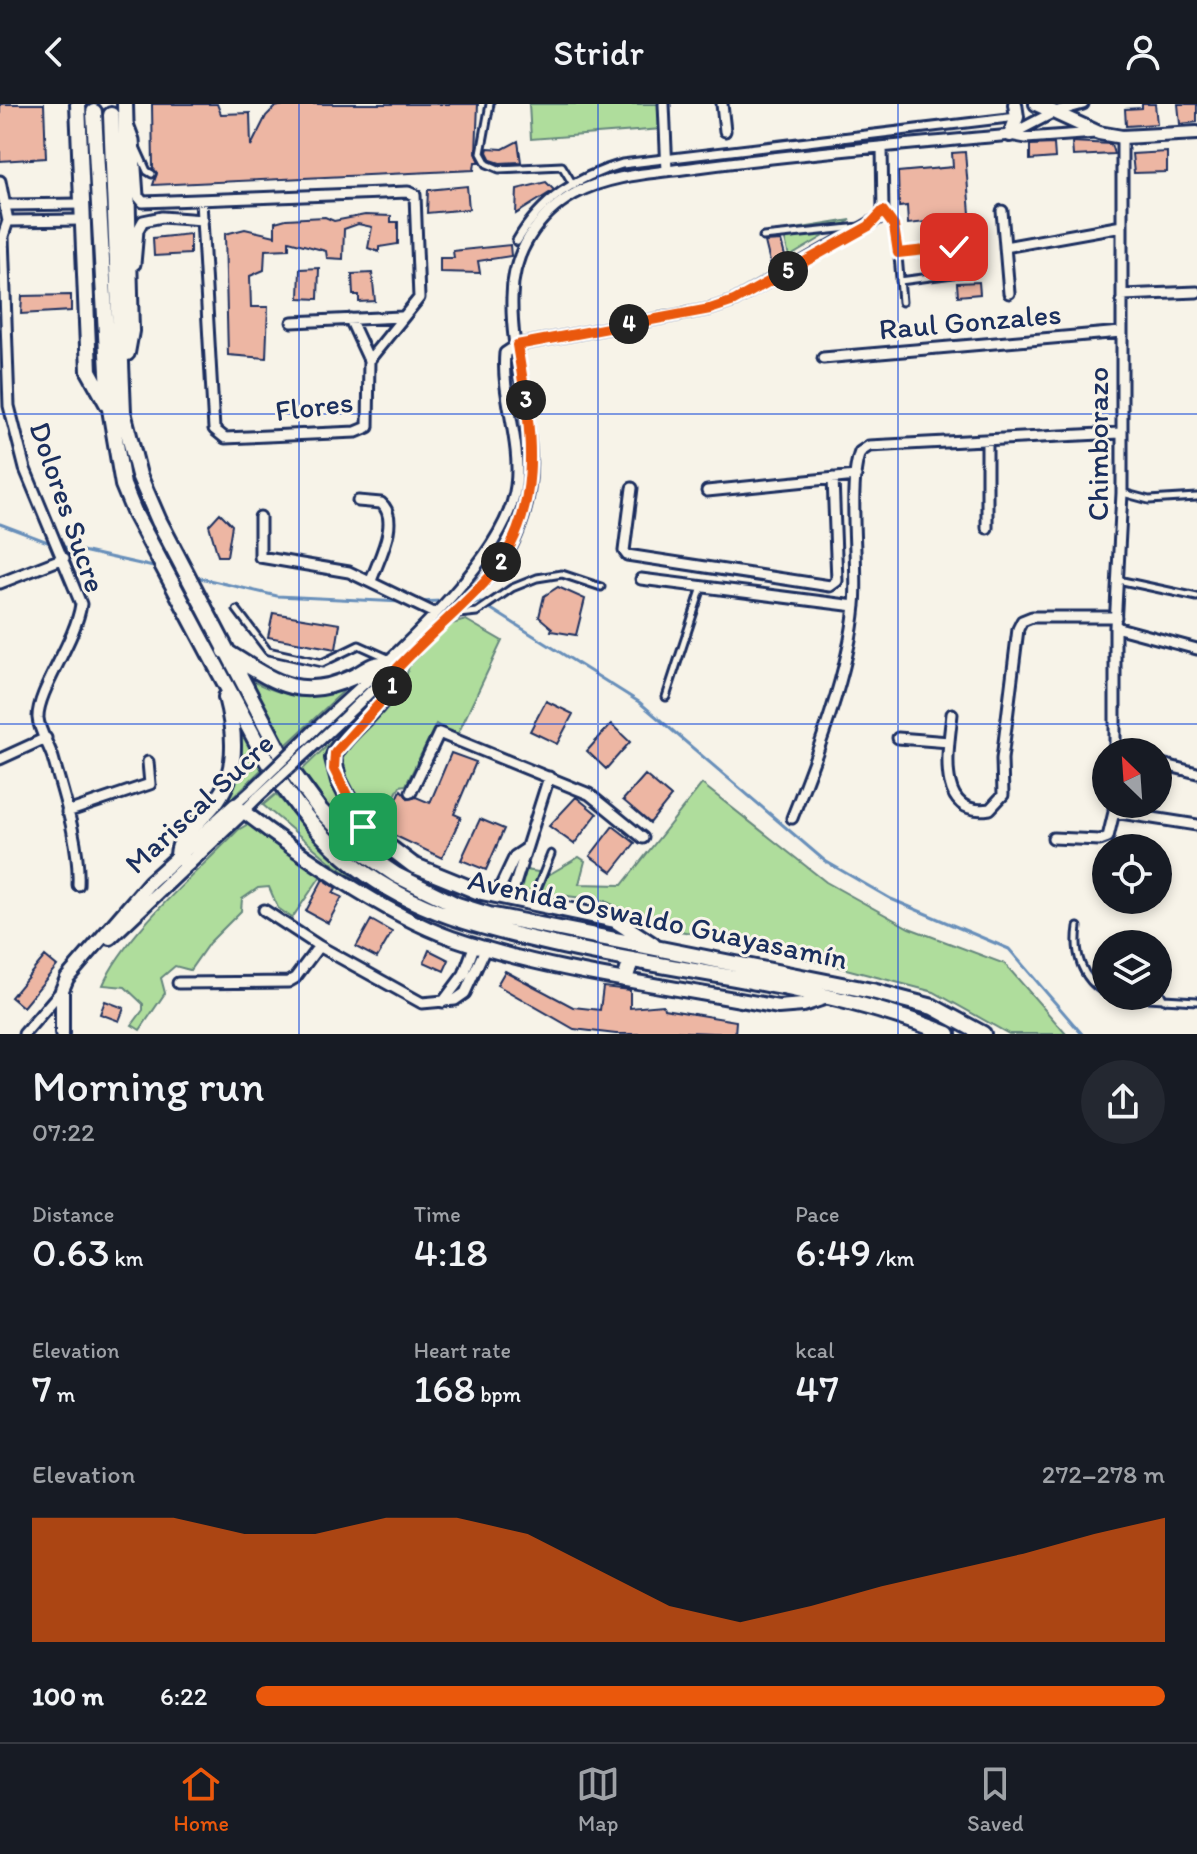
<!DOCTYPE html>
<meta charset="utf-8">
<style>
body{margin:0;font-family:Itim,sans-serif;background:#242831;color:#f1f3f6;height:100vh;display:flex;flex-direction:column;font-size:30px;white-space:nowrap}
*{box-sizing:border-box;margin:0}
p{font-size:26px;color:#9ea1a6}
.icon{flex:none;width:44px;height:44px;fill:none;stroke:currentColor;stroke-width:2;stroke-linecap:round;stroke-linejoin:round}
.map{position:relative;height:930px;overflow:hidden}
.panel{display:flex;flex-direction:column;background:#171b24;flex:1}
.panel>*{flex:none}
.needle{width:52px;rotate:335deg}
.tools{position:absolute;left:1092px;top:634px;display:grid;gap:16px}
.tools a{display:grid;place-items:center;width:80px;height:80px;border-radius:50%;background:#171b24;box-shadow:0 4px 12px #0003;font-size:40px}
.pin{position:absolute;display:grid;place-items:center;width:68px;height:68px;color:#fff;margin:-34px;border-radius:16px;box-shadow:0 4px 12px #0006}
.km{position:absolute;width:40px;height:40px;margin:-20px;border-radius:50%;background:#222;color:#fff;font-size:22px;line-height:40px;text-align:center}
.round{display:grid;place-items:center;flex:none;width:84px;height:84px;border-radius:42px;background:#242831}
.overview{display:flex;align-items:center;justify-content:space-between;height:136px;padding:0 32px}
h1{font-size:44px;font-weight:600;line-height:60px}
.metrics{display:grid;grid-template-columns:repeat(3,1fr);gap:12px;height:136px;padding:8px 32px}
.metrics div{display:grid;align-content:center}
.metrics b{font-size:40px;font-weight:600}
.metrics small{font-size:22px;font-weight:400}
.metrics p{font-size:22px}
.chart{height:224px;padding:16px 32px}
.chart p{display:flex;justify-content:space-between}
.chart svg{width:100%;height:144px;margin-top:8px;fill:#ea580c;opacity:.7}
ul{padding:0 32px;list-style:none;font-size:26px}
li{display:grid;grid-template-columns:128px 96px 1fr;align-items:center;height:60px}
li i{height:20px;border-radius:10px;background:#ea580c}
header{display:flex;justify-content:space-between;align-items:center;height:104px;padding:0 32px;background:#171b24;font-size:36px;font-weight:600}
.tab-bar{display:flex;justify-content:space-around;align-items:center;height:112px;border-top:2px solid #363941;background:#171b24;font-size:22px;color:#9ea1a6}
.tab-bar a{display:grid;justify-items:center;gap:4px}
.tab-bar .on{color:#ea580c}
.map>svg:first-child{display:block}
.green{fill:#afdd9c;stroke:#65867d;stroke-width:2}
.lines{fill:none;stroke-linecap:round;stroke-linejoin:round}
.stream{stroke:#688fba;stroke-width:3}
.building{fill:#edb6a3;stroke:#1b2f5e;stroke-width:2}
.service-casing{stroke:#1b2f5e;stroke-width:11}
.pedestrian-casing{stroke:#1b2f5e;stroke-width:13}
.minor-casing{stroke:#1b2f5e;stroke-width:15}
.tertiary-casing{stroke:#1b2f5e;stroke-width:18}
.primary-casing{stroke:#1b2f5e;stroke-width:20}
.service{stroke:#f7f3e8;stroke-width:5}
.pedestrian{stroke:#f7f3e8;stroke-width:7}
.minor{stroke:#f7f3e8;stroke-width:9}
.tertiary{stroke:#f7f3e8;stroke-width:12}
.primary{stroke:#f7f3e8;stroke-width:14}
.minor-bridge-casing{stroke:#1b2f5e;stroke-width:15;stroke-linecap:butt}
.minor-bridge{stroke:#f7f3e8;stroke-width:9}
.route-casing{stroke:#fff;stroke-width:16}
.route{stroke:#ea580c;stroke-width:10}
.grid{fill:none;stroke:#1d4ed8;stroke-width:2;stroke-opacity:0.55}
.labels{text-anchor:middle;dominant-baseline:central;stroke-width:6;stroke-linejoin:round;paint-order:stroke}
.street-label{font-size:30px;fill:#1b2f5e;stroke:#f7f3e8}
</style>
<header><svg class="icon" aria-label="back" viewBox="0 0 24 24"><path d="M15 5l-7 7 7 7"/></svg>Stridr<svg class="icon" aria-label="person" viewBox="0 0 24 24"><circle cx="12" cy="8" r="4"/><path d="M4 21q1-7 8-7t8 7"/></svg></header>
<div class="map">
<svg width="1197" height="930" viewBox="0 0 1197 930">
<rect width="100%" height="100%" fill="#f7f3e8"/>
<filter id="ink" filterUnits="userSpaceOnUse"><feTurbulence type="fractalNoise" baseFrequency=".0125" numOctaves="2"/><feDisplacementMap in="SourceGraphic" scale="16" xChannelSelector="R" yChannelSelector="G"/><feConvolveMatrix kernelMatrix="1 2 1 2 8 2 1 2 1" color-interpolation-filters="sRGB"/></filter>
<g filter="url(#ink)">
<path class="green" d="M529 0H661L662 25 531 35Z
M851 116 789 153 783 127Z
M466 516 502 537 456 634 436 620 406 681 400 682 376 728 348 679 338 651 403 584 409 562 448 521Z
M247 574C288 597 304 593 349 582L285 642Z
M234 612 262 665 212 714 225 695Z
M336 633 326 651 328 670 366 741 322 697 301 667Z
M702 680 826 778 909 824 1005 860 1066 930H1009L934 888 750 840 658 823 605 797 521 786 526 766 550 770 579 753 585 757 579 780 622 781Z
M276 690 331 752 410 804 403 806 333 760 263 701Z
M255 716 323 769 292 814 278 804 269 783 258 784 242 795 241 807 209 839 190 866 175 862 161 874 165 889 140 926 132 921 143 906V900L125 883 103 881C125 829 198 768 238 726Z"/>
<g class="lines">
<path class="stream" d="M0 420 53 440
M60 442 158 464
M192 472 277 492 402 498
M417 498 441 497
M466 499H483
M488 503 639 598 825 757 891 795 1009 845 1082 930"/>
</g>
<path class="building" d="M0 0H44L46 54 0 57Z
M152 0H217L221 10 250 9 251 42 266 12 275 3 288 0H478L476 49 480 58H475L474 66 153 81 157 69 153 64Z
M1142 0H1155L1157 20 1126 22 1125 5 1142 4Z
M1178 0H1197V18L1180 20Z
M518 37 521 58 500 59 491 56 487 48 488 44 503 45Z
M1072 38 1111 40 1114 50 1073 52Z
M1054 40 1055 54 1030 56V41Z
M965 48 971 122 957 123 956 115 908 120 907 102 899 103 898 68 953 63 952 49Z
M1167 48V68L1134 69 1132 50Z
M546 78 554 86 516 110 517 85Z
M467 82 469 105 427 109 428 86Z
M365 111 391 112V118H398V140L379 143V148L368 144 372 123 358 120 344 125 343 155 327 154 326 147 289 137V145L265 146 264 166 250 172 251 203H268L266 254 228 251 225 130 245 125 275 132V118L286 115 325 113 334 117Z
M190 130V150L154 152 153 134Z
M781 137 786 156 771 162 765 138Z
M510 141 511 152 478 157 480 169 440 168V154H454L453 147Z
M319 164 318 195 299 194 300 165Z
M372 169 375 197 359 198V191H353L352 170Z
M979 178 980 190 958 192 957 179Z
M71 191V207L21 210 22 192Z
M220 409 232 421 227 452H218L209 421Z
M558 483 585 495 576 531 551 527 552 524 539 513 544 492Z
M273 509 340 520 336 545 268 533Z
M546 597 573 610 557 640 530 627Z
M611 620 630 638 606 665 587 647Z
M451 649 476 658 454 710 461 713 442 754 383 726 401 686 409 695 416 693 430 699Z
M645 671 671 693 650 719 623 696Z
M576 693 597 710 574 740 549 722Z
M480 715 504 725 486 766 461 756Z
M613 722 635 739 612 768 590 752Z
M323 775 336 784 333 789 342 793 328 819 306 807Z
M371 816 392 828 377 854 356 843Z
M429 846 449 856 444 867 424 858Z
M45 852 57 862 23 903 11 893Z
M505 867 573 903 600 906 603 883 630 886V904L663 901 664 905 736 917 735 930 666 927V930H616L574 925 497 881Z
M105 897 124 904 119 917 100 910Z"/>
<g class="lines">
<defs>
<path id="service" d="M490 0 481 49 487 60 499 65 562 62 574 82
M137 45 147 67 152 70
M884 108 896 128 902 198
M763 133 860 123
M898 149 954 143 959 147 961 169 900 177
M1123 389 1149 396 1197 393
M1118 476 1197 493
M237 506 268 547 322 559 359 541 388 554
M450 511 477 508 512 484 537 474 562 470 601 483
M666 593 702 483
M533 795 551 750
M1078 823C1074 849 1081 875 1106 889
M1158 885 1164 896
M1114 892 1197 897"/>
<path id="pedestrian" d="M517 137C541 95 577 73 622 60L1017 13"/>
<path id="minor" d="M664 0 667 67
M722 0 725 27
M128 20 134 36 138 92 143 98 408 88 415 91 419 194 369 256 368 323 356 328 225 334 214 325 201 97
M1010 31 1054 8 1083 0
M0 77 8 117 3 132 9 302 25 365 81 500C76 537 37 587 38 614 39 627 49 641 53 654 64 693 80 740 78 781
M7 101 80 100
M1002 107 1009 189
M8 117 81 116
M1005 143 1122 122
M135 160 138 126 143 117 162 113 203 116
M1122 191 1197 188
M350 215 369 256
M292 218 401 213
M823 254 1121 228
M632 384 624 447 627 451 830 482 837 477 833 374
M707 387 856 372
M358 397 381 399C401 416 378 456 371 477
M260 413V453L349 468 434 509
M987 424V336
M641 475 855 502
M0 479 64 454
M1115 523 1197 545
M952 610C949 641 934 714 990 705L1003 691 1002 655 1018 525 1022 517 1032 513H1116
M313 627C370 572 506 461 516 382 522 337 501 293 505 249L517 241 710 205 734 197 879 114 883 107 882 43
M898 634 949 638
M320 636C360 599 398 560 437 522 466 494 500 470 516 432 552 351 510 275 512 194 512 150 537 111 574 90 611 70 656 69 698 63 801 49 906 41 1010 31L1026 34 1096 29
M1115 648V523L1122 389V33
M0 655 46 634
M1158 659 1197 669
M411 688 439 629 589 690 643 734
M1114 700V708L1197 721
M235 701 253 685
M67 708 150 680 148 658
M243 708 258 693
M792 714C817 651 849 568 855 501 859 461 847 381 860 348L869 342 1120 329
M1053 734 1100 736 1108 733 1114 708
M496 792 515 752 524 746
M510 796 549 673
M264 806 319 842 422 899 455 896 465 889 486 843
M178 879 288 878 295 874 319 842
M443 898 464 870 475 840
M24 930 62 886"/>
<path id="tertiary" d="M1036 0 1099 29 1122 33 1197 29
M1010 31 1017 13 1015 0
M110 834 243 708
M62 930V886L67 874 150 778 235 701C293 746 384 810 452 834 553 869 672 882 778 903L803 901 827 893"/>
<path id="primary" d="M78 0 89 267 108 301
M125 0 131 227 127 249
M94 8 110 305 123 381 135 410 264 652C289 694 318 733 357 763 415 808 483 824 553 840 683 870 823 879 948 930
M111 11 123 308 139 371 159 417 285 658 320 706 362 748 396 771 457 801 489 811 872 887 933 903 983 930
M225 547C272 576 298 599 353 573 366 567 374 557 388 561 409 590 342 626 333 654L339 677 363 723 413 761 477 787 615 816 653 841
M188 759 178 751C178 731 206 712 217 696 239 666 235 627 226 593
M625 875 631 857"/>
</defs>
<use href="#service" class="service-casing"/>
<use href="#pedestrian" class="pedestrian-casing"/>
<use href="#minor" class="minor-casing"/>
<use href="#tertiary" class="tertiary-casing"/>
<use href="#primary" class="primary-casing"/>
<use href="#service" class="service"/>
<use href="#pedestrian" class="pedestrian"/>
<use href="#minor" class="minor"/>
<use href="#tertiary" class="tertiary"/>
<use href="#primary" class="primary"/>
<defs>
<path id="minor-bridge" d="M253 685 313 627
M258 693 320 636"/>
</defs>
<use href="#minor-bridge" class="minor-bridge-casing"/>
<use href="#minor-bridge" class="minor-bridge"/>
</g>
</g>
<g class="lines" filter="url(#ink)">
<defs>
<path id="route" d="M363 723 334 665 335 649 387 591 393 569C422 537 455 510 484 479 548 410 531 325 517 241L710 205 734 197 869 122 883 107 894 122 898 149 954 143"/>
</defs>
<use href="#route" class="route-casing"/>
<use href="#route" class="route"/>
</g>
<path class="grid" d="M299 0V930M598 0V930M898 0V930M0 310H1197M0 620H1197"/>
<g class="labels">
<g class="street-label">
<text transform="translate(970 217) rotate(-5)">Raul Gonzales</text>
<text transform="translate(314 302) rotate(-7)">Flores</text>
<text transform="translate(1097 340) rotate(-90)">Chimborazo</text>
<text transform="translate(68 403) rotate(71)">Dolores Sucre</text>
<text transform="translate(199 699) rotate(-43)">Mariscal Sucre</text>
<text transform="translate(658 815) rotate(12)">Avenida Oswaldo Guayasamín</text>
</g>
</g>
</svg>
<div class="tools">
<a><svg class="needle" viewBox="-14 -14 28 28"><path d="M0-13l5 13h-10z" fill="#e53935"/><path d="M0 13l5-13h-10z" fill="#9ea1a6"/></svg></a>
<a><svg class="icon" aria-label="locate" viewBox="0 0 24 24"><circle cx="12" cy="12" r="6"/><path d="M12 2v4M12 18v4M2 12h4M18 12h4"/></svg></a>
<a><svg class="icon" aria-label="layers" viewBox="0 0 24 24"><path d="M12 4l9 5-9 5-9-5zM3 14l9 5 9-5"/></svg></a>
</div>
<div class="pin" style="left:363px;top:723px;background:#1e9e55"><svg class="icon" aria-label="arrive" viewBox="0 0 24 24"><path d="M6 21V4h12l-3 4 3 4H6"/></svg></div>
<div class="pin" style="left:954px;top:143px;background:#d93025"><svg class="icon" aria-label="check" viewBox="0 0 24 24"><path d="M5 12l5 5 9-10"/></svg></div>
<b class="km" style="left:392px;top:582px">1</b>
<b class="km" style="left:501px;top:458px">2</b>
<b class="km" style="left:526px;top:296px">3</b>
<b class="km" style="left:629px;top:220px">4</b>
<b class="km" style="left:788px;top:167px">5</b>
</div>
<section class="panel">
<div class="overview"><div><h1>Morning run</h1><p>07:22</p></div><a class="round"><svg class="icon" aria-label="share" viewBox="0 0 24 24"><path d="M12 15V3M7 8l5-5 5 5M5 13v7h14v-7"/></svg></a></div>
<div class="metrics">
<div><p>Distance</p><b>0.63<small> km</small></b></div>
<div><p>Time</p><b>4:18</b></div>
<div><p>Pace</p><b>6:49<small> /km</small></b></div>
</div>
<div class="metrics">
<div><p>Elevation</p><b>7<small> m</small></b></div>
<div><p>Heart rate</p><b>168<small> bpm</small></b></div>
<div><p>kcal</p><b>47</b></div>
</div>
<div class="chart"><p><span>Elevation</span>272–278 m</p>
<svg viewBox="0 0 160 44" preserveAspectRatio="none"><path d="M0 44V6L10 6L20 6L30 11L40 11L50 6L60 6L70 11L80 22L90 33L100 38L110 33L120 27L130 22L140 17L150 11L160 6V44z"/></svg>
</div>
<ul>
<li><b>100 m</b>6:22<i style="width:100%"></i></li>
</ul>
</section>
<nav class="tab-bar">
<a class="on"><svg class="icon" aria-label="home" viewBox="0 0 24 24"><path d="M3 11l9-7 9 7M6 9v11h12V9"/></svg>Home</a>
<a><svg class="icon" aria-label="map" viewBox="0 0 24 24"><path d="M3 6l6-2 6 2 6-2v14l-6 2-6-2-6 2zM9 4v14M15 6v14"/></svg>Map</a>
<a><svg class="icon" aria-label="saved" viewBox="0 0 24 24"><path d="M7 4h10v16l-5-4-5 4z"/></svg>Saved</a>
</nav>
